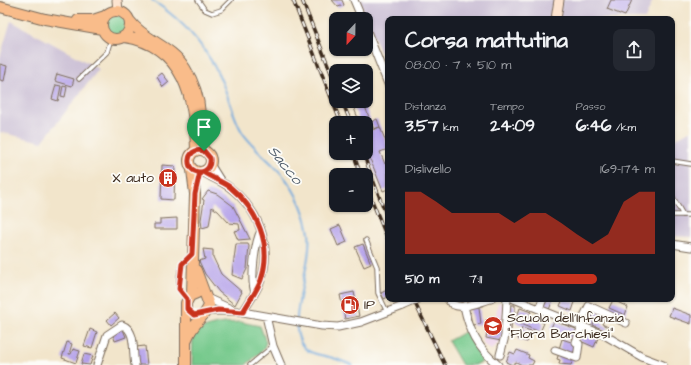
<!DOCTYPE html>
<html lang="it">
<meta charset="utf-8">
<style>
body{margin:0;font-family:"Architects Daughter",sans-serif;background:#242831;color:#f1f3f6;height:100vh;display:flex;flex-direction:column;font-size:15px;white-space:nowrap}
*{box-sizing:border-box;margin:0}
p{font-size:13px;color:#9ea1a6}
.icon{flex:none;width:22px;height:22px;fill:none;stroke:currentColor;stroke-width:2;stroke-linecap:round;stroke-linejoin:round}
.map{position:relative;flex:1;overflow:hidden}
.drawer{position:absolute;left:385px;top:16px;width:290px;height:286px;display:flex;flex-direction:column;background:#171b24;border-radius:8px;box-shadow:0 1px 3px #0004}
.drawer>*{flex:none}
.needle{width:26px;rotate:202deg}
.controls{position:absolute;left:329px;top:12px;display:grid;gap:8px}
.controls a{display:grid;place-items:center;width:44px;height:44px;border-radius:8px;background:#171b24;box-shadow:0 1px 3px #0004;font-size:20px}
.pin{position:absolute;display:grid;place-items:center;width:34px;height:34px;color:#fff;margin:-41px -17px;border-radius:50% 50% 50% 0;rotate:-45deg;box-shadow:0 0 4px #0007}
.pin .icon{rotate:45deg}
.round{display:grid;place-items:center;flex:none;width:42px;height:42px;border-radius:8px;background:#242831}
.summary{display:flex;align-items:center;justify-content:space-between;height:68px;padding:0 20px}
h1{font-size:22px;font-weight:700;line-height:30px}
.stats{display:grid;grid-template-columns:repeat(3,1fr);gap:6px;height:68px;padding:4px 20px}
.stats div{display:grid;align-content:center}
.stats b{font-size:17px;font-weight:700}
.stats small{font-size:11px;font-weight:400}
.stats p{font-size:11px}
.chart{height:112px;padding:8px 20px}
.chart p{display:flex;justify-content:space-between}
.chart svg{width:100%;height:72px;margin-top:4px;fill:#c8321e;opacity:.7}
ul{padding:0 20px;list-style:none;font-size:13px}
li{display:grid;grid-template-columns:64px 48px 1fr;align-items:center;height:30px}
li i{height:10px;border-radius:5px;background:#c8321e}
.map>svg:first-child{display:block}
.built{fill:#ecd1ea}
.industrial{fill:#cbbfd5}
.green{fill:#76c98c;stroke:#587a55}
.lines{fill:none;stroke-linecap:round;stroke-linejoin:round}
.stream{stroke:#6ca8dd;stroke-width:2}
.building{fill:#b29fe9}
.lane-casing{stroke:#7b6b5b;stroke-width:5.5}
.street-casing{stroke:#7b6b5b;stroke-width:9}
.secondary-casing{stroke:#7b6b5b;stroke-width:11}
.primary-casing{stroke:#7b6b5b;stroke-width:12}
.lane{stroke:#fff;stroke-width:3.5}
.street{stroke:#fff;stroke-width:7}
.secondary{stroke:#fde4d0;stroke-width:9}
.primary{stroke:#f9bc8a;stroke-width:10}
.rail-casing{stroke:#3b2a1e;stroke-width:3.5}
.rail{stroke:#fdfcf7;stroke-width:2;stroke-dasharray:6;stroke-linecap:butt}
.street-bridge-casing{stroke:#7b6b5b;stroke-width:9;stroke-linecap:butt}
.street-bridge{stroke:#fff;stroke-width:7}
.route-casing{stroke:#fff;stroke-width:8}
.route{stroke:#c8321e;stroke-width:5}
.labels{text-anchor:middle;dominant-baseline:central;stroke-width:3.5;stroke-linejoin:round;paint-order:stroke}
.poi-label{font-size:14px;fill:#3b2a1e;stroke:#fdfcf7;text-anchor:start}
.water-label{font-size:15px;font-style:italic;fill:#4f5c6a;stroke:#fdfcf7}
</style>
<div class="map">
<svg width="691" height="365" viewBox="0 0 691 365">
<rect width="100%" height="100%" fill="#fdfcf7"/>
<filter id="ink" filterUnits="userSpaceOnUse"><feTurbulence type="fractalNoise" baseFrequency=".025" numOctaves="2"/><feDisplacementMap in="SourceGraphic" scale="8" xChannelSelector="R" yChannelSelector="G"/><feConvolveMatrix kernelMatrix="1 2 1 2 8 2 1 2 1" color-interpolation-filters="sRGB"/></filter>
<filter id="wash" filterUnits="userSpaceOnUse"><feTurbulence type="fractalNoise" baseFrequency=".012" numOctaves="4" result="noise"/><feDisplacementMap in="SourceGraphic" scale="16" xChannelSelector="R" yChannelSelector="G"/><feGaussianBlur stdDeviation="0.9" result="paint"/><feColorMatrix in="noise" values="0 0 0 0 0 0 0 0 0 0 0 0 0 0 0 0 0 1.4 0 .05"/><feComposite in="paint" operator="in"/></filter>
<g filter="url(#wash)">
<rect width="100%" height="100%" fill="#f2e5cb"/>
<path class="built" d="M498 302 504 305 501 341 491 350 484 345 482 340 484 324 495 322Z"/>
<path class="industrial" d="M359 0H653L645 19H388V71Z
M11 21 99 69 42 142 0 132V57Z
M691 130V237L672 236V141Z"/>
<path class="green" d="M106 25a10 10 0 1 1 20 0a10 10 0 1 1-20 0Z
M241 322 260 326 266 342 263 350 246 365H192L193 335C208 323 223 323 241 322Z
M466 331 483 361 475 365H462L448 341Z"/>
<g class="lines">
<path class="stream" d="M152 0C184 21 210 51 224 87 230 102 234 118 242 132 251 145 264 156 275 167 293 184 305 209 309 233 313 265 288 315 300 341 306 355 320 354 333 358 339 360 346 362 352 365"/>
</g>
<g id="blocks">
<path class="building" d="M332 0H342L344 5 338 7Z
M611 0H632L625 16 607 9Z
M0 64 7 66 4 81 0 80Z
M162 73 169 82 163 87 157 77Z
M57 74 74 79 72 86 55 81Z
M56 85 61 86 58 101 52 99Z
M63 86 67 87 65 97 61 96Z
M351 101H363L370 120 360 123Z
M377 119 380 127 374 129 371 122Z
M380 127 388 147V149L380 152 385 164 388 163V189L383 191 366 149 367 141 366 132Z
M162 165 175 166 174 200 161 199Z
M208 191 217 194 233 206 250 239 238 240 234 231 240 230 239 224 229 223 218 211 212 207 209 226 202 228 201 220 204 200 202 199Z
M177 218V229H154V224H160V219Z
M340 225 347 242 338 246 331 229Z
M236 244H248L249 246 247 269 242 279 232 275Z
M363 244 371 264 364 267 355 247Z
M203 249 213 250V257L221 274 242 292 235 305 219 292 205 274 199 261 205 259Z
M387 290 388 297 384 299 381 293Z
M354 292 359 316 345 319 340 295Z
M544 299H553L549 310 541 307Z
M563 299 575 302 572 311 560 306Z
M613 300 628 307 625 315 609 308Z
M507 305H515V318H512L511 330 506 329Z
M479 307 481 324 473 325 470 308Z
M520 308 531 312 529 317 544 323 540 332 515 322Z
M672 308 691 315V324L669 316Z
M595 311 606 316 602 324 608 327 606 331 593 325 594 321 591 320Z
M115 313 119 318 111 325 107 320Z
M554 321 579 330 576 340 550 330Z
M492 326 503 327 501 341 486 338 487 331 492 332Z
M122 327 126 337 115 341 112 331Z
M522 328 531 331 527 342 518 339Z
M90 329 97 332 92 348 84 346Z
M581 332 598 338 594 347 578 340Z
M562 339 577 344 573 354 559 349Z
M67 342 72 344 69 354H71L73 349 80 351 76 363 62 358Z
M145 346 147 365H138L136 347Z
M517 350 529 355 528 358 534 361 532 365H522L516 362 512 365 506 362 510 352 515 354Z
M559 353 573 358 571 365 559 364 560 360 557 359Z
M84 354 93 356 90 365 81 364Z"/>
</g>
</g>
<g filter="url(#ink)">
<use href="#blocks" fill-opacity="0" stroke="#7b6b5b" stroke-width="1"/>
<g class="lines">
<defs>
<path id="lane" d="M198 0 205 10 212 13 221 10 231 0
M79 79 107 52 111 39
M672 161 691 164
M672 196 683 215
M672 215H691
M366 240 377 267 378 293 387 312
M187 299 179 289C178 274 180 264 191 255
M250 365 273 346"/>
<path id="street" d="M354 0 362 19
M366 29 388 84
M210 164 220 180
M203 172C212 178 221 181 229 187 258 209 273 245 261 280 257 291 249 302 243 312
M672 244 691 247
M255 292C250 280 255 241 261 231
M207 298 231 309
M448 299C455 314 479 302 491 299
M514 299 606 336 642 357 663 365
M464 306C469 330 478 349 498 365
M539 309 543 299
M206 311H237L322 326 338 327 361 322 403 306
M266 316 273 346 281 365
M579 326 589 306 626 323
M555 350 577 358 579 344 576 342 582 326
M500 355 505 336 507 299
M97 365 107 335 122 325C137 330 132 353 135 365"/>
<path id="secondary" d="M117 0 118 11
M556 19 559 0"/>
<path id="primary" d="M0 7 45 19 102 29
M102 25a14 14 0 1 1 28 0a14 14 0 1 1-28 0Z
M78 20H93L105 16
M130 21C145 41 171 45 185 68 194 82 199 98 200 114 201 126 199 140 204 151
M125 37C184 46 195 100 196 150
M189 161a11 11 0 1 1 22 0a11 11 0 1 1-22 0Z
M192 294 195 194 192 170
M187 339C192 324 206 316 209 305L196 270
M186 365V303L190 296 197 293"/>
</defs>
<use href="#lane" class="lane-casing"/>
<use href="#street" class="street-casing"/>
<use href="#secondary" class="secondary-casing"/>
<use href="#primary" class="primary-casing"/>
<use href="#lane" class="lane"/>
<use href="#street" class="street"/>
<use href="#secondary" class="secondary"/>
<use href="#primary" class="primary"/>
<defs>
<path id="rail" d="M293 0 341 123
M302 0 336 85
M342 101 351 123
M353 153 361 175
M363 153 388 220
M366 186 388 240
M413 299 445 365"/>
</defs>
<use href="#rail" class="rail-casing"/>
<use href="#rail" class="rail"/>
<defs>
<path id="street-bridge" d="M403 306 419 299"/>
</defs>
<use href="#street-bridge" class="street-bridge-casing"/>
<use href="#street-bridge" class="street-bridge"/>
</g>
</g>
<g class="lines" filter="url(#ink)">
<defs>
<path id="route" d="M204 151 210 158C211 165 208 171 200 172L195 194 192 254 182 264 179 289 187 299V309L194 315 218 310 243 312C249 301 257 291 261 280 273 245 257 209 230 187 221 181 212 178 203 172 183 175 185 145 204 151"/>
</defs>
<use href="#route" class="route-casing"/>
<use href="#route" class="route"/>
</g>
<defs>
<symbol id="building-disc" viewBox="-11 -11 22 22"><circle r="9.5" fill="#c8321e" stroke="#fdfcf7"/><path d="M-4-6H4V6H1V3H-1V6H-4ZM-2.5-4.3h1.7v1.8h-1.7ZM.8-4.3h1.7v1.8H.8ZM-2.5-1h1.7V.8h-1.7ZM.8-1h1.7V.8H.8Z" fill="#fff"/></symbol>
<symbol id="fuel-disc" viewBox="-11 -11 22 22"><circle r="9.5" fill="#c8321e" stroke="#fdfcf7"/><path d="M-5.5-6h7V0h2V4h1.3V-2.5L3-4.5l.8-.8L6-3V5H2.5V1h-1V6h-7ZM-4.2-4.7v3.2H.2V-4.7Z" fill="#fff"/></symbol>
<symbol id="school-disc" viewBox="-11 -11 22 22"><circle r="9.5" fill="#c8321e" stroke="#fdfcf7"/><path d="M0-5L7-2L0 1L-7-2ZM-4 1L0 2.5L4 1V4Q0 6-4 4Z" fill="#fff"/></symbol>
</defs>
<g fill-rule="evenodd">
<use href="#building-disc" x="157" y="167" width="22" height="22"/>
<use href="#fuel-disc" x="339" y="294" width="22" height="22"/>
<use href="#school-disc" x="482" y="315" width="22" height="22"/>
</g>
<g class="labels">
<g class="poi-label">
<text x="154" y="178" text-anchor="end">X auto</text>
<text x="364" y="305">IP</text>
<text x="507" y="318">Scuola dell'Infanzia<tspan x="507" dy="16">"Flora Barchiesi"</tspan></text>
</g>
<g class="water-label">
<text transform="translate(285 165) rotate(51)">Sacco</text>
</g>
</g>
</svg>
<div class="controls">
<a><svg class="needle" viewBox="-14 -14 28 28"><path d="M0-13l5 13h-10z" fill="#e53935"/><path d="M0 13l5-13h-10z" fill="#9ea1a6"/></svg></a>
<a><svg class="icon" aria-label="layers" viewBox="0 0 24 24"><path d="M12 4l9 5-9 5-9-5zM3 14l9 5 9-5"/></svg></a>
<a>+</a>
<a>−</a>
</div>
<div class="pin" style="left:204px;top:151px;background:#1e9e55"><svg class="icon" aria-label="arrive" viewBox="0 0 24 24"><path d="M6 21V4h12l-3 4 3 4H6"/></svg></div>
<section class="drawer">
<div class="summary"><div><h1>Corsa mattutina</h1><p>08:00 · 7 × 510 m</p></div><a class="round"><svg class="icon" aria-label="share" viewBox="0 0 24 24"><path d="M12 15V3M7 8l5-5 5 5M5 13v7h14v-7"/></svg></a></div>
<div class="stats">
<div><p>Distanza</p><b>3.57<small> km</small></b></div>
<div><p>Tempo</p><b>24:09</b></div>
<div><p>Passo</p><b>6:46<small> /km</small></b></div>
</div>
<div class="chart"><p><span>Dislivello</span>169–174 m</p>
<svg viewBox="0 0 160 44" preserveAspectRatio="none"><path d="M0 44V6L10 6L20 12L30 19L40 19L50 19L60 19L70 25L80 19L90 19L100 25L110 32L120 38L130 32L140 12L150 6L160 6V44z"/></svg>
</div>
<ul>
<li><b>510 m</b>7:11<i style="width:58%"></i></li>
</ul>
</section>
</div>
